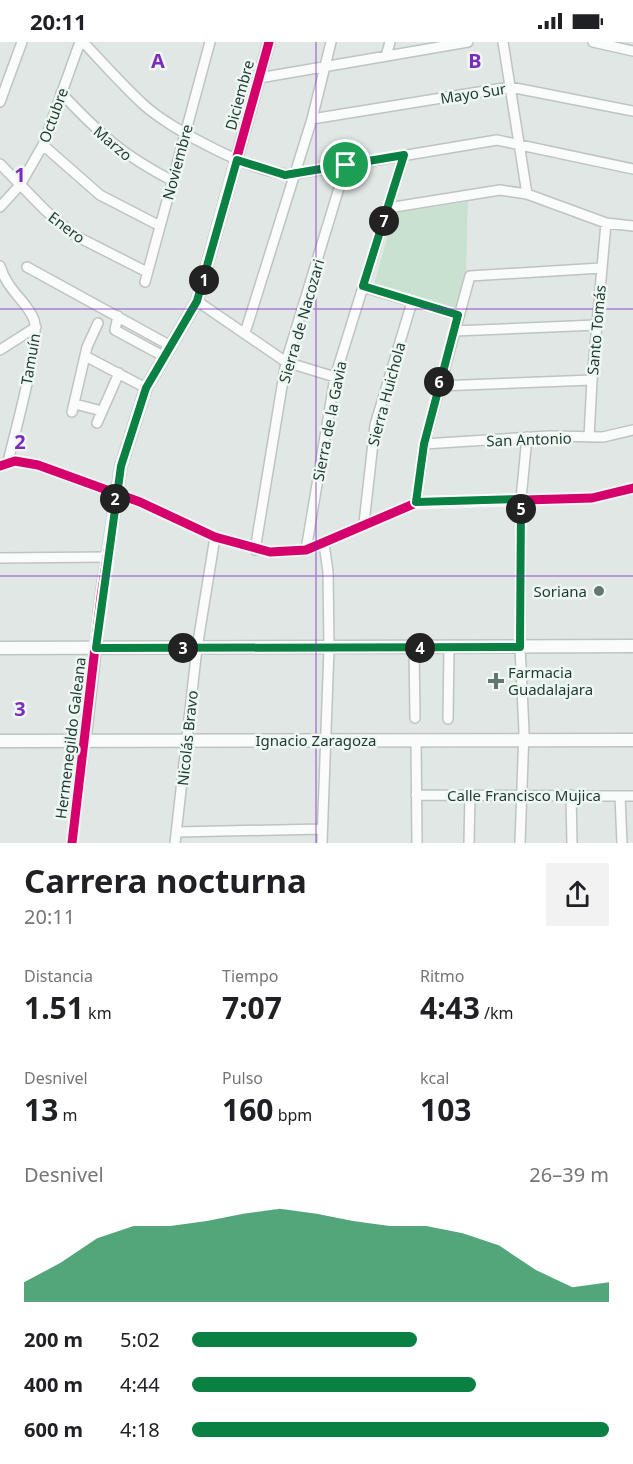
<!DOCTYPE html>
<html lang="es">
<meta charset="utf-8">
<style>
body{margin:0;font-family:"Noto Sans",sans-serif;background:#f2f2f2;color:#202124;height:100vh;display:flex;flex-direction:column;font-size:22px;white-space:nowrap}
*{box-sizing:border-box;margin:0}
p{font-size:20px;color:#757577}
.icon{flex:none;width:33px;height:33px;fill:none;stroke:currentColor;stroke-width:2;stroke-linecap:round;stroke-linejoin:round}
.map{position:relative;height:801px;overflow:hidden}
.sheet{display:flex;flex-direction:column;background:#fff;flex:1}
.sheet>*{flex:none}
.pin{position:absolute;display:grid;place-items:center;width:51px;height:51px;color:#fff;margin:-26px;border:3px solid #fff;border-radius:50%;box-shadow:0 2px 6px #0007}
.km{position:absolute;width:30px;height:30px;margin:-15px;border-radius:50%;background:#222;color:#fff;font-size:16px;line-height:30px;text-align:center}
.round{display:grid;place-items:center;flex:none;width:63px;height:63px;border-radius:0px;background:#f2f2f2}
.overview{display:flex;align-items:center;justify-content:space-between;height:102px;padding:0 24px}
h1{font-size:33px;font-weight:700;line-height:45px}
.figures{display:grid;grid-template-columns:repeat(3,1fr);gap:9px;height:102px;padding:6px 24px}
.figures div{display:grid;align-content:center}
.figures b{font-size:30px;font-weight:700}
.figures small{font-size:16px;font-weight:400}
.figures p{font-size:16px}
.chart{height:168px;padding:12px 24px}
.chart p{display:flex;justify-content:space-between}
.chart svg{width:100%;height:108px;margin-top:6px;fill:#0b8043;opacity:.7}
ul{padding:0 24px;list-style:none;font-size:20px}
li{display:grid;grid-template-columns:96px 72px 1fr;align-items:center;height:45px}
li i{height:15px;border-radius:8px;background:#0b8043}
.status{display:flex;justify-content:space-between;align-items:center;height:42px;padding:0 30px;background:#fff;direction:ltr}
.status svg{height:16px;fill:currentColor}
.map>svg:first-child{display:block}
.green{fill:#c9e1d0}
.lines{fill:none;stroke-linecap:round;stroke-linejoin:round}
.minor-casing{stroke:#bec4c1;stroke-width:12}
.tertiary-casing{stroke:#bec4c1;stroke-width:14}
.secondary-casing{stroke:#bdc5c1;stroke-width:15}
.minor{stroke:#fafbfb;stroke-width:9}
.tertiary{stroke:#fafbfb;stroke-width:10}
.secondary{stroke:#fafbfb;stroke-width:12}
.cycleway-casing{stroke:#eef7f2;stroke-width:13}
.cycleway{stroke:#d6006c;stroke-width:9}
.route-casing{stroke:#fff;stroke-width:12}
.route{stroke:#0b8043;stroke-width:8}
.grid{fill:none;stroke:#7b2cbf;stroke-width:1.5;stroke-opacity:0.55}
.poi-dot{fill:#637770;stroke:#eef7f2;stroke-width:2}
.labels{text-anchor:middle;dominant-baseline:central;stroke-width:5;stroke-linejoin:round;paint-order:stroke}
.street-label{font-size:15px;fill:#1f3a32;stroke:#eef7f2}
.poi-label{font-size:15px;fill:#1f3a32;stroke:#eef7f2;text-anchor:end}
.grid-label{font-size:20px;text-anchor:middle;font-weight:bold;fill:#7b2cbf;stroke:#eef7f2;stroke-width:5;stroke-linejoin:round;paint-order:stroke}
</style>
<div class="status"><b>20:11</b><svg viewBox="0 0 49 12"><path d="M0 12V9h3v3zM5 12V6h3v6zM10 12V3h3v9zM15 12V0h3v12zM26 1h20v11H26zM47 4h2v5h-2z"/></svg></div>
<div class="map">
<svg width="633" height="801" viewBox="0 0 633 801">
<rect width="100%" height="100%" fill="#e1e7e4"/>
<path class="green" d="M468 160 466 230 456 268 374 243 394 171Z"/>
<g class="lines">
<defs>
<path id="minor" d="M83 0C103 21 123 44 144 63 170 87 259 135 294 132L497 98 633 127
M503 0 527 152
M593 0 633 9
M386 14 390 0
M259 36 468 0
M61 51C100 92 122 113 173 139
M0 60 22 0
M312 77 510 45 633 69
M43 103 100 153 160 184
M0 122 45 168 74 193 147 230
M0 165 20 143 43 103 80 0
M388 166 500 148 527 152 606 181 633 184
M0 224C8 250 28 260 34 278 41 299 14 393 8 420
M27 225 169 303
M145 240 210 0
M363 245 458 273
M197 259 286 320 335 335
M118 274 115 288 163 314
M454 289 596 283
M245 291 312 77 331 0
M0 308 36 285
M87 315 146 346
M438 344 592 338
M75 362 102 369
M72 370 87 305 98 281
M97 381 119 331
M589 395 592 338 606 181
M424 402 549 394 603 395 633 388
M0 424 15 419 38 423 140 460 215 495 270 510 306 508 416 461 592 456 633 446
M416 461 424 402 470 234 601 226
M364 481 375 383 412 260
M255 508 286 320 346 123
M306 508 335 335 404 113
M0 516 107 515
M414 606 415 676
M448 677 449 606
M416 698 417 801
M416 753 633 754
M571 753 572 801
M620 754 622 801
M177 790 322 787
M72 801 85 698
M175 801 197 606 215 495
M322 801 329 606 328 530 324 502
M469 801 470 752
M520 801 524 689 520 605 521 457 527 395"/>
<path id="tertiary" d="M85 698 101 555 121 424 146 346 197 259 269 0"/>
<path id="secondary" d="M0 606 633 604
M0 699 633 698"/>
</defs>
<use href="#minor" class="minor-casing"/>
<use href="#tertiary" class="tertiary-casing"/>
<use href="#secondary" class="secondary-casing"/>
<use href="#minor" class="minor"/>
<use href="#tertiary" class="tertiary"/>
<use href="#secondary" class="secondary"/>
<defs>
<path id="cycleway" d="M0 424 15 419 38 423 140 460 215 495 270 510 306 508 416 461 592 456 633 446
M72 801 101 555 121 424 146 346 197 259 269 0"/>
</defs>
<use href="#cycleway" class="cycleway-casing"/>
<use href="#cycleway" class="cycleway"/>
</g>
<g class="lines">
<defs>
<path id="route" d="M404 113 363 244 458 273 424 402 416 460 521 457 520 605 96 606 121 424 146 346 197 259 237 118 285 133Z"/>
</defs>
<use href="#route" class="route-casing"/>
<use href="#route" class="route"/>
</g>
<path class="grid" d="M316 0V801M0 267H633M0 534H633"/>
<g class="poi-dot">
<circle cx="599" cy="549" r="6"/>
<path d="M493 630h6v6h6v6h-6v6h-6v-6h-6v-6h6z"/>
</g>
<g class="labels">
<g class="street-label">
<text transform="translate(473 51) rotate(-9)">Mayo Sur</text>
<text transform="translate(239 53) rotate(-75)">Diciembre</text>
<text transform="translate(53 73) rotate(-70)">Octubre</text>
<text transform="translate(113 101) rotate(40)">Marzo</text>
<text transform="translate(177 120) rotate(-75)">Noviembre</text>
<text transform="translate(67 185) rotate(37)">Enero</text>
<text transform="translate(301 279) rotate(-74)">Sierra de Nacozari</text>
<text transform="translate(596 288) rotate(-85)">Santo Tomás</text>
<text transform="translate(30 317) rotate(-80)">Tamuín</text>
<text transform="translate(386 352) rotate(-75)">Sierra Huichola</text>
<text transform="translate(329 379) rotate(-79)">Sierra de la Gavia</text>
<text transform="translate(529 397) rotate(-2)">San Antonio</text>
<text transform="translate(70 696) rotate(-83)">Hermenegildo Galeana</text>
<text transform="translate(187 696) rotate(-84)">Nicolás Bravo</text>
<text x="316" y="698">Ignacio Zaragoza</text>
<text x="524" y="753">Calle Francisco Mujica</text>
</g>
<g class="poi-label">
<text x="587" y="549">Soriana</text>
<text x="508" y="630" text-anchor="start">Farmacia<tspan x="508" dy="17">Guadalajara</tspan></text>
</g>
</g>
<g class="grid-label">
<text x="158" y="26">A</text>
<text x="475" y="26">B</text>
<text x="20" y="140">1</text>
<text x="20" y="407">2</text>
<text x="20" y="674">3</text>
</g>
</svg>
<div class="pin" style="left:346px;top:123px;background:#1e9e55"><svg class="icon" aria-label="arrive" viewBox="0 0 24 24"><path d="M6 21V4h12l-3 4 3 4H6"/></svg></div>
<b class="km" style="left:204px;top:238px">1</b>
<b class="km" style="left:115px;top:457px">2</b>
<b class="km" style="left:183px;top:606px">3</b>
<b class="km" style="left:420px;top:606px">4</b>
<b class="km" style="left:521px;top:467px">5</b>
<b class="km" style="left:439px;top:340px">6</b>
<b class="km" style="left:384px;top:179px">7</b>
</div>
<section class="sheet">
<div class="overview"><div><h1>Carrera nocturna</h1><p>20:11</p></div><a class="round"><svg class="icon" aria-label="share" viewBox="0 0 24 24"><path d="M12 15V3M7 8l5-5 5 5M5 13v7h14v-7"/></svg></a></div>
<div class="figures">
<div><p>Distancia</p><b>1.51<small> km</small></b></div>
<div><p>Tiempo</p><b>7:07</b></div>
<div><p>Ritmo</p><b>4:43<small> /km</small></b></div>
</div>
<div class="figures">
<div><p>Desnivel</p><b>13<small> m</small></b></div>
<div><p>Pulso</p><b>160<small> bpm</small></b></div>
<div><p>kcal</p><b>103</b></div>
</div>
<div class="chart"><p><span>Desnivel</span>26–39 m</p>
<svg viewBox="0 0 160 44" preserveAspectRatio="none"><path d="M0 44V36L10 28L20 18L30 13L40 13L50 11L60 8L70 6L80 8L90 11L100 13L110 13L120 16L130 21L140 31L150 38L160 36V44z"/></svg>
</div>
<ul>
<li><b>200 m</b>5:02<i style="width:54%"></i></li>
<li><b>400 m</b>4:44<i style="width:68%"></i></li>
<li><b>600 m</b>4:18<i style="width:100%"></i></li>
</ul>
</section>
